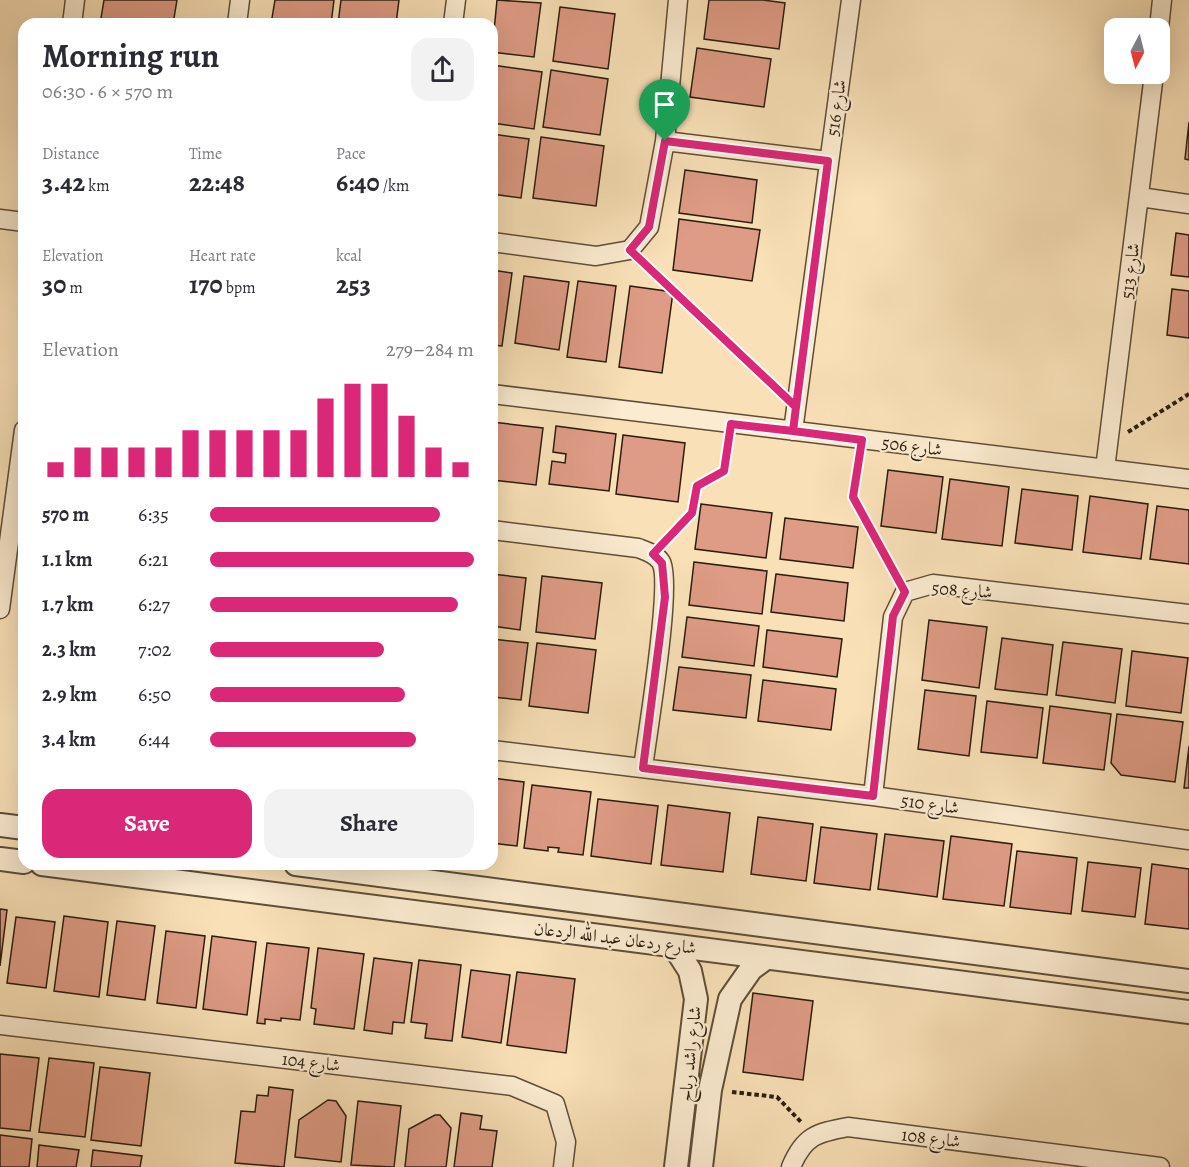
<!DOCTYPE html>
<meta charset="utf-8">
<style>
body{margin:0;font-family:Alegreya,Amiri,serif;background:#f2f2f3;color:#2b2b33;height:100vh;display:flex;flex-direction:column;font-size:22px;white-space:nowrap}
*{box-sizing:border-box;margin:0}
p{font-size:20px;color:#7c7c81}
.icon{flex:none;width:33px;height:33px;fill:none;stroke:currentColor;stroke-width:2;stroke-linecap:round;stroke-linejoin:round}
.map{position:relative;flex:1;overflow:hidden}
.details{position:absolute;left:18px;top:18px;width:480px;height:852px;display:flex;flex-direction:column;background:#fff;border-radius:18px;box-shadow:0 6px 24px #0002}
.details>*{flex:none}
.needle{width:39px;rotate:187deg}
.controls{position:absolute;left:1104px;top:18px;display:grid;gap:12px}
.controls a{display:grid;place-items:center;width:66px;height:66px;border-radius:12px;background:#fff;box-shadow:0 6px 24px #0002;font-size:30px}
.pin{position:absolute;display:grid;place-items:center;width:51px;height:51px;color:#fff;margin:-62px -26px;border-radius:50% 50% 50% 0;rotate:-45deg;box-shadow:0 0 6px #0007}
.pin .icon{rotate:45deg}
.round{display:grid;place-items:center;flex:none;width:63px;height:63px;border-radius:18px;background:#f2f2f3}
.summary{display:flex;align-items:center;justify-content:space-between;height:102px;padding:0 24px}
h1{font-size:33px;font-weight:700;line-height:45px}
.figures{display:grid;grid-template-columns:repeat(3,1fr);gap:9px;height:102px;padding:6px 24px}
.figures div{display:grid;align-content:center}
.figures b{font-size:26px;font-weight:700}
.figures small{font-size:16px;font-weight:400}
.figures p{font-size:16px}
.chart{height:168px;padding:12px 24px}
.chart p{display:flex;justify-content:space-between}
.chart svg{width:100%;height:108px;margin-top:6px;stroke:#db2777;stroke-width:6}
.button{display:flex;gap:12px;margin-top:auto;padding:12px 24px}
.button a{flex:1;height:69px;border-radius:18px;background:#db2777;color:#fff;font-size:24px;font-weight:700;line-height:69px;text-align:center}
.button a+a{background:#f2f2f3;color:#2b2b33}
ul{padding:0 24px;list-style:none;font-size:20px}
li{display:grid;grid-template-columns:96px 72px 1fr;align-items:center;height:45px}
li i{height:15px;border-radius:8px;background:#db2777}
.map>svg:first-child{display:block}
.building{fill:#de9b85;stroke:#2a1d0d;stroke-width:1.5}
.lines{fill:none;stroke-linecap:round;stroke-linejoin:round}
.minor-casing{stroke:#5e4e38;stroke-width:21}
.tertiary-casing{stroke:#5e4e38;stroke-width:26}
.path{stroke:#2a1d0d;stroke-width:4;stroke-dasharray:4.5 3;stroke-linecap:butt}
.minor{stroke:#fbebd0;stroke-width:18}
.tertiary{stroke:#fbebd0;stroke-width:22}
.route-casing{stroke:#fff;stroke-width:12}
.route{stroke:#db2777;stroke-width:8}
.labels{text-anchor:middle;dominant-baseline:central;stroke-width:4.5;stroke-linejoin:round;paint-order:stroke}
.street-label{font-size:18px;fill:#2a1d0d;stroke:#fbebd0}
</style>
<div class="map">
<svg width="1189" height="1167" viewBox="0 0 1189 1167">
<rect width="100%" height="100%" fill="#f9e0b7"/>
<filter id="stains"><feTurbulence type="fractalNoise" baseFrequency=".00333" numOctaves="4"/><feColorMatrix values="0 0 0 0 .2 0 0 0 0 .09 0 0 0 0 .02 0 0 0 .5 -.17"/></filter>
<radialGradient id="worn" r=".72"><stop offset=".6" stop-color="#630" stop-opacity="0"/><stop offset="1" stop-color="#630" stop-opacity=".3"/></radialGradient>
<path class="building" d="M104 0H177L173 24H100Z
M275 0H334L331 24H271Z
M341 0H399L396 24H338Z
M497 0 541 3 534 57 492 52Z
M709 0H763L785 3 779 49 704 39Z
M560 7 615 14 608 69 553 61Z
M697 48 771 59 764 107 690 97Z
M492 65 542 72 534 129 492 123Z
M551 70 608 79 600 135 543 127Z
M1189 122V160L1185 159Z
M492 134 529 139 521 198 492 194Z
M541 137 604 146 596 206 533 198Z
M685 170 757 180 752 223 679 213Z
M679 219 760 230 752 281 673 270Z
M1176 233 1189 235V277L1171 275Z
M492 270 512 273 502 346 492 345Z
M524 276 569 282 559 350 515 343Z
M578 281 616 286 606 362 567 357Z
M630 286 673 292 662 373 619 367Z
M1172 289 1189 291V338L1167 335Z
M492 422 543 428 536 485 492 480Z
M556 426 616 434 609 491 549 484 552 461 565 463 566 454 553 452Z
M623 435 685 443 678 502 616 494Z
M888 470 943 477 936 533 881 526Z
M950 479 1009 487 1002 546 942 539Z
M1022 489 1078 496 1072 550 1015 543Z
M1090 496 1148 504 1141 559 1083 552Z
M701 504 772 513 766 558 695 549Z
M1157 506 1189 510V564L1150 559Z
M785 518 858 527 853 568 780 559Z
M694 562 767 571 762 614 689 605Z
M492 574 526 578 520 630 492 626Z
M776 574 848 583 844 621 771 612Z
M542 576 602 583 595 639 536 632Z
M687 617 759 626 754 666 682 657Z
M929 620 987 627 979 688 922 680Z
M767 630 842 639 837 677 763 667Z
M1002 638 1053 645 1047 695 995 689Z
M492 639 528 643 521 700 492 697Z
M1063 642 1122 649 1115 703 1056 695Z
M537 643 596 650 588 713 529 706Z
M1132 651 1188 658 1181 713 1126 706Z
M679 667 751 675 746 718 673 710Z
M763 680 836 689 831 730 758 721Z
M925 690 976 696 969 756 918 749Z
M987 701 1043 708 1037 758 981 752Z
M1050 706 1111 714 1104 770 1043 763Z
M1117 714 1183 722 1175 782 1121 775 1111 763Z
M1189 746V788H1184Z
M492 778 524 782 517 846 492 843Z
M532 785 591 792 583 855 558 852 559 848 548 847V851L524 848Z
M598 799 658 806 651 864 591 856Z
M668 805 730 813 723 872 661 865Z
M758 817 813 824 806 881 751 874Z
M821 827 877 834 870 890 814 883Z
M885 834 944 841 937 897 878 889Z
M951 836 1012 844 1004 906 943 899Z
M1017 851 1077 858 1071 914 1010 907Z
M1088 862 1141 868 1135 917 1082 911Z
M1152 864 1189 869V929L1145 924Z
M0 909 7 910 0 966Z
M64 916 108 922 99 997 54 991Z
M16 917 55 922 46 988 7 983Z
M117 921 155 926 145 1000 107 995Z
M166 931 205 936 196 1008 157 1003Z
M212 936 256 942 247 1015 203 1009Z
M267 943 309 948 300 1020 281 1018V1021L265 1019V1024L257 1023Z
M318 948 364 954 354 1029 314 1024 316 1009 311 1008Z
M374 958 412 963 404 1023 393 1022 392 1034 364 1030Z
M419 960 461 965 452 1041 425 1038 427 1024 411 1022Z
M471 970 510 975 501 1043 462 1037Z
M517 972 575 979 566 1053 507 1045Z
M753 993 813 1001 803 1080 743 1072Z
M0 1054 39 1058 30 1131 0 1128Z
M49 1058 94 1063 85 1137 39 1132Z
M100 1067 150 1073 141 1146 91 1140Z
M269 1087 293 1090 284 1167 235 1163 241 1111 255 1112 257 1095 268 1096Z
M328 1100 336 1101 346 1116 341 1162 295 1157 299 1120Z
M358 1101 401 1106 394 1167 351 1165Z
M461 1113 482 1116 480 1129 497 1131 492 1167H454Z
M435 1115H440L451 1128 446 1167H405L409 1129Z
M0 1135 32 1139 29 1167H0Z
M39 1145 79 1150 76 1167H37Z
M93 1150 142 1156 140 1167H91Z"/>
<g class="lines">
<defs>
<path id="minor" d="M72 24 75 0
M237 24 240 0
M453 24 456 0
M1159 28 1162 0
M665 141 828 161
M1140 197 1189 204
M0 219 24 222
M492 242 596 256 630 250 649 227 665 141 678 0
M492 394 1189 479
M793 431 851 0
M1105 469 1154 74
M492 530 638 548C646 551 656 554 661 562 673 584 647 734 643 768
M0 609 24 430
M492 750 873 796 1189 840
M873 796 893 617 905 592 933 584 1189 614
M0 1025 512 1086 555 1104 566 1142 563 1167
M791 1167C804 1136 816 1133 848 1127L1160 1167"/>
<path id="tertiary" d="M0 825 24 828
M0 859 24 862
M42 864 1189 1012
M296 864 1189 981
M674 946 690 971 696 999 676 1167
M701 1167 710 1090 730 999 751 969 766 958"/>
</defs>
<use href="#minor" class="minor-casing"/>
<use href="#tertiary" class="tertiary-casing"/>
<path class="path" d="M644 263 778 390
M1128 432 1189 394
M860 457 853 497 896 576
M666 540 692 513 697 486 724 471 728 442
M732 1092 777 1097 801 1122"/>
<use href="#minor" class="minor"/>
<use href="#tertiary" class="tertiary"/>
</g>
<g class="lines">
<defs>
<path id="route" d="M665 141 649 227 630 250 796 407 793 431 731 424 724 471 697 486 692 513 653 554 662 563 665 597 643 768 873 796 893 616 905 592 853 497 862 440 793 431 796 407 828 161 665 141"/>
</defs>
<use href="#route" class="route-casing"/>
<use href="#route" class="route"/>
</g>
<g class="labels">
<g class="street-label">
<text transform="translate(836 108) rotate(-82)">شارع 516</text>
<text transform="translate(1130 271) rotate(-83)">شارع 513</text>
<text transform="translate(912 446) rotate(7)">شارع 506</text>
<text transform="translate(962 590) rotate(4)">شارع 508</text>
<text transform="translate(930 804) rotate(8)">شارع 510</text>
<text transform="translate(615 938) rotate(7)">شارع ردعان عبد الله الردعان</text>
<text transform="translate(690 1054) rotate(-84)">شارع راشد رباح</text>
<text transform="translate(311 1062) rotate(7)">شارع 104</text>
<text transform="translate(931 1138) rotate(7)">شارع 108</text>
</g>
</g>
<rect width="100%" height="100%" filter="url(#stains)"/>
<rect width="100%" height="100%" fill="url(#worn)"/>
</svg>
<div class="controls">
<a><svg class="needle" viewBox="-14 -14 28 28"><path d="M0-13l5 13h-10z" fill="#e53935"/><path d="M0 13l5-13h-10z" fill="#7c7c81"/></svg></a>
</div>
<div class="pin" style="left:665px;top:141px;background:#1e9e55"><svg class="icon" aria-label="arrive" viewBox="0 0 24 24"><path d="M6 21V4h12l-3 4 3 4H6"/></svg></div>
<section class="details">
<div class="summary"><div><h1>Morning run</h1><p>06:30 · 6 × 570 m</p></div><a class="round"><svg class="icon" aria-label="share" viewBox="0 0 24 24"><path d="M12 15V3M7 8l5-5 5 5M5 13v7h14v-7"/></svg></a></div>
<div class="figures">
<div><p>Distance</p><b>3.42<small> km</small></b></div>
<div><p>Time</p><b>22:48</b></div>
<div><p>Pace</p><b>6:40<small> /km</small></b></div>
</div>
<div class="figures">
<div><p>Elevation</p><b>30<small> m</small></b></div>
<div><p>Heart rate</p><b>170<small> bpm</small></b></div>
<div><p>kcal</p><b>253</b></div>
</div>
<div class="chart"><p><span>Elevation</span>279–284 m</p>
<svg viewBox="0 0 160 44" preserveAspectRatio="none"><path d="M5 44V38M15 44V32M25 44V32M35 44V32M45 44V32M55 44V25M65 44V25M75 44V25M85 44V25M95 44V25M105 44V12M115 44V6M125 44V6M135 44V19M145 44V32M155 44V38"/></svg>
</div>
<ul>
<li><b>570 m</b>6:35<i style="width:87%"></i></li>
<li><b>1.1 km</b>6:21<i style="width:100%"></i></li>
<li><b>1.7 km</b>6:27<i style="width:94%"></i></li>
<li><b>2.3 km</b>7:02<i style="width:66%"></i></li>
<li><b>2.9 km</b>6:50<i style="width:74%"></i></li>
<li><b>3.4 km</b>6:44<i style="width:78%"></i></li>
</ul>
<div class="button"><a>Save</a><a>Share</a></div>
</section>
</div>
